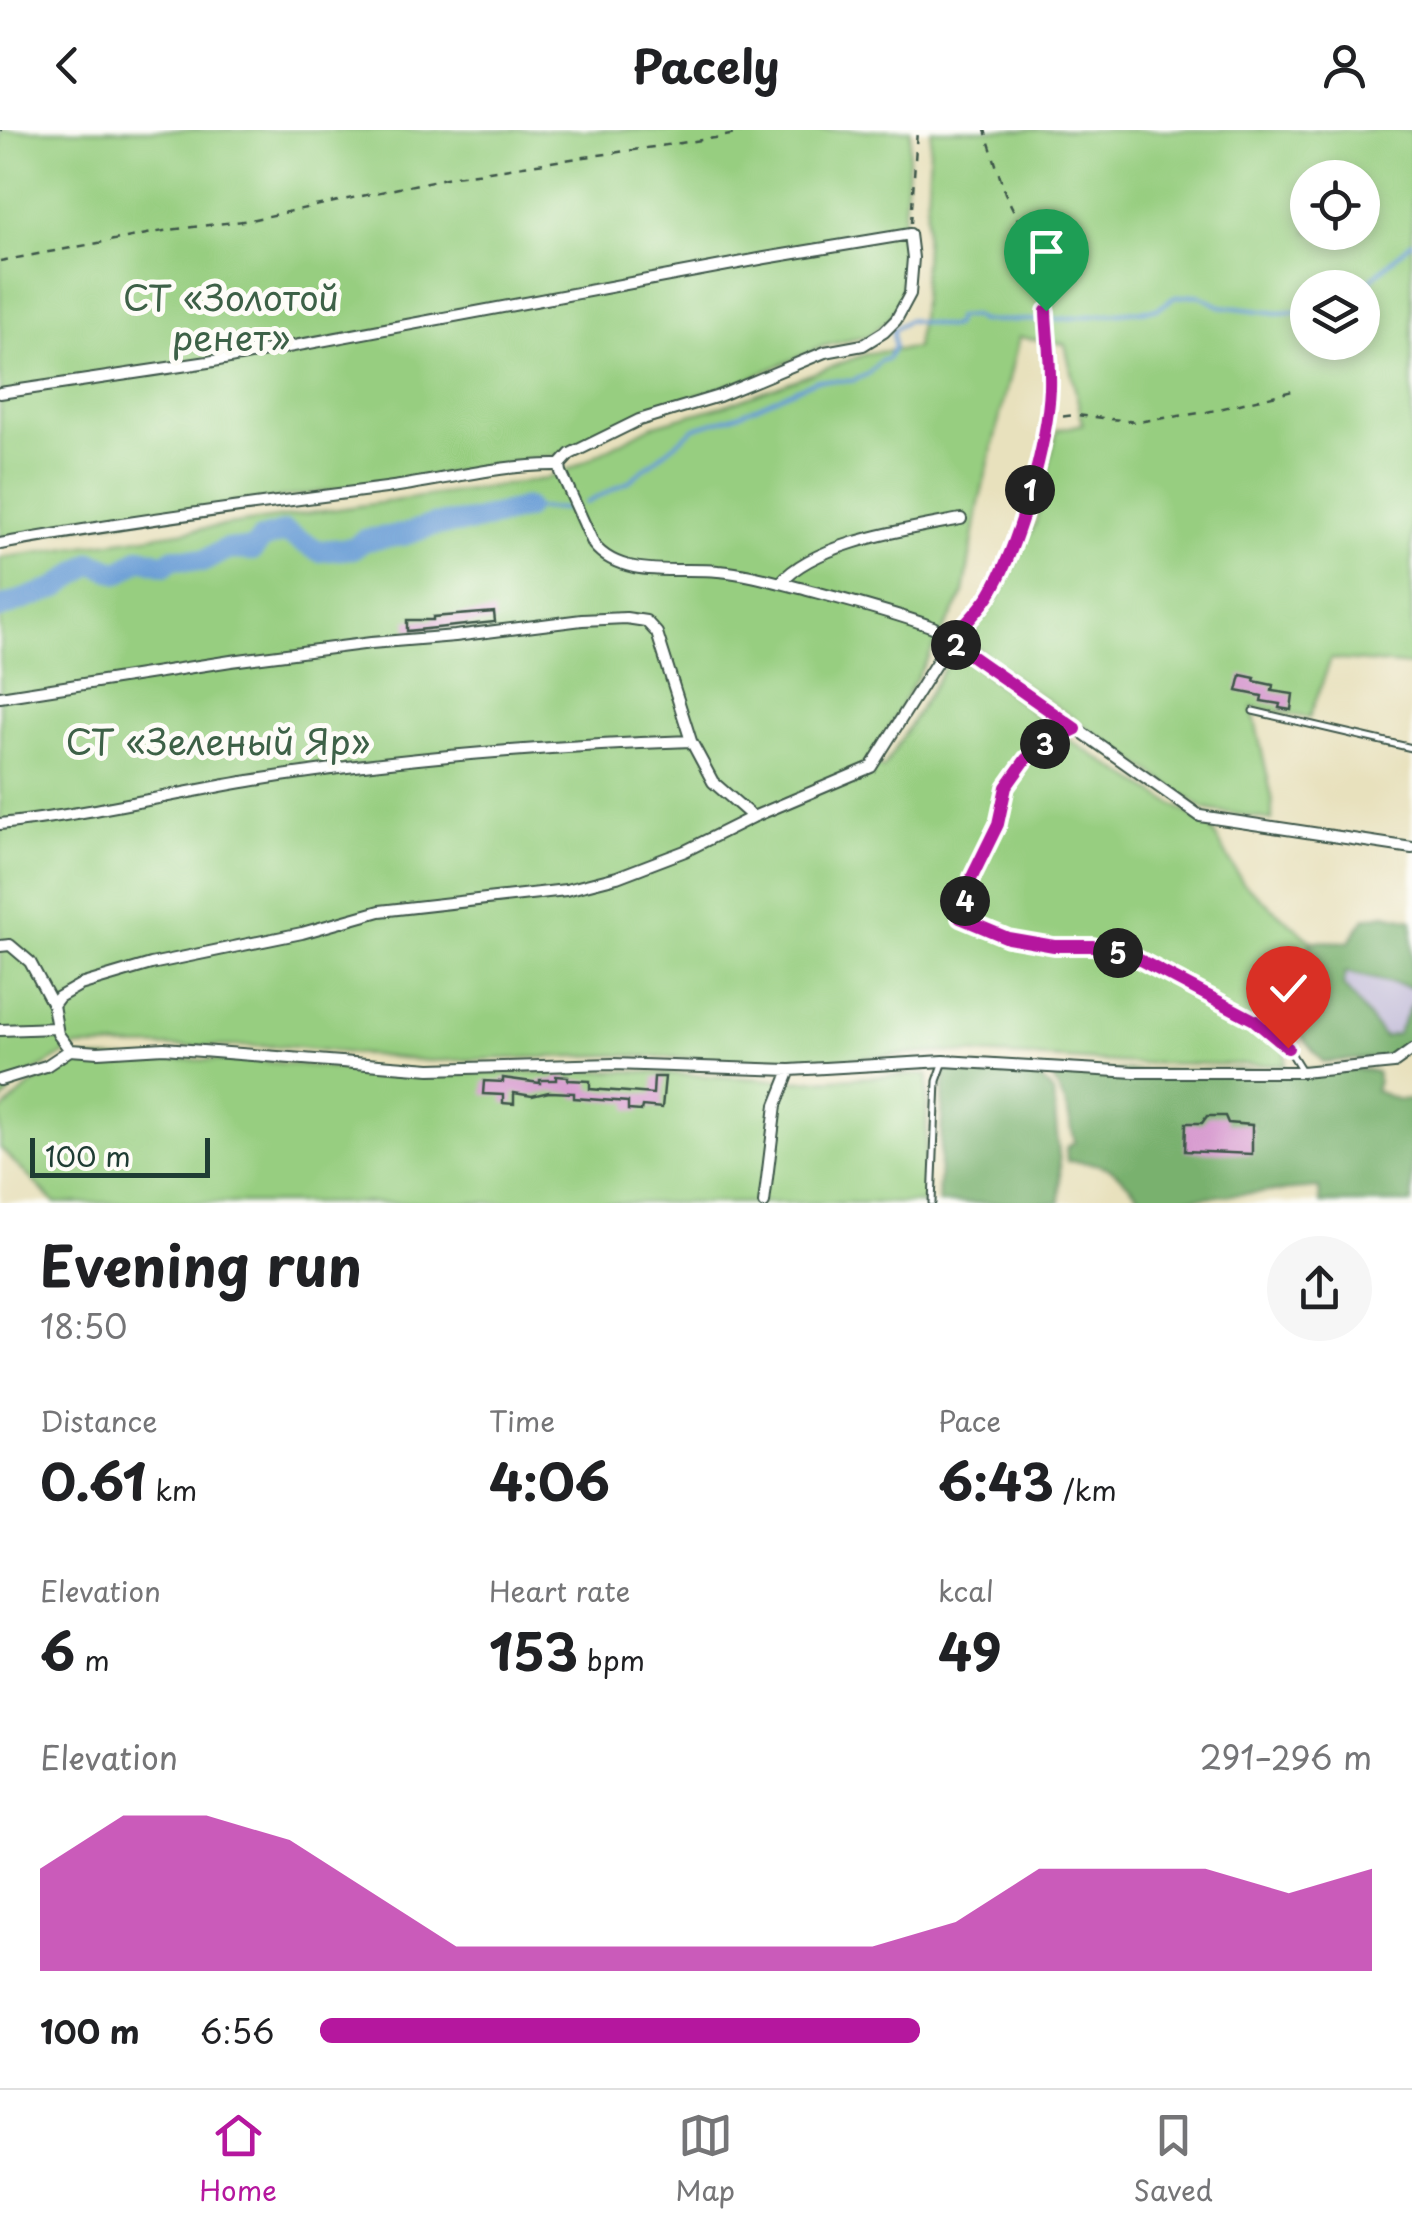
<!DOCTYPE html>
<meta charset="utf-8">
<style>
body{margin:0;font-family:"Playpen Sans",sans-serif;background:#f6f6f6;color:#202124;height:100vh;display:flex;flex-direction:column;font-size:38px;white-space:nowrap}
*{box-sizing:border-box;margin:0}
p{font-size:32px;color:#757577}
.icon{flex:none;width:55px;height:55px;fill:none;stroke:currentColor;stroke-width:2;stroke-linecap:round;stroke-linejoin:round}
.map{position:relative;height:1073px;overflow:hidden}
.drawer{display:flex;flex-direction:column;background:#fff;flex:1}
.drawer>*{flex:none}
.controls{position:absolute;left:1290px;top:30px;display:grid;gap:20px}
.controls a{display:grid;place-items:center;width:90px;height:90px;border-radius:50%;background:#fff;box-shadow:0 5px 15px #0003;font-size:50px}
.scale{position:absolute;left:30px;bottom:25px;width:180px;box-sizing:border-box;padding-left:10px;border:5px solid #1f3d34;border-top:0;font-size:28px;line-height:35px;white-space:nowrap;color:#1f3d34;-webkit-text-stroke:8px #fdfcf7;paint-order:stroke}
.pin{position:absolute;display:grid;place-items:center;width:85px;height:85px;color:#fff;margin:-102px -42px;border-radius:50% 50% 50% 0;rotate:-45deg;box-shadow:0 0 10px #0007}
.pin .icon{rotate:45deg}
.km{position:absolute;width:50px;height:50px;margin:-25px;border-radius:50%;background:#222;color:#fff;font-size:28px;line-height:50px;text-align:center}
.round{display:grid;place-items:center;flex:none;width:105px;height:105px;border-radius:52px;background:#f6f6f6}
.headline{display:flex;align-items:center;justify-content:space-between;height:170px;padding:0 40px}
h1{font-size:55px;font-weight:700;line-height:75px}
.stats{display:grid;grid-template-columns:repeat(3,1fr);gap:15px;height:170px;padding:10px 40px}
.stats div{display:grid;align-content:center}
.stats b{font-size:50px;font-weight:700}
.stats small{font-size:28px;font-weight:400}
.stats p{font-size:28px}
.chart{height:280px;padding:20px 40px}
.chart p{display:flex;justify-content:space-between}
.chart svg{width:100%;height:180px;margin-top:10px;fill:#b5179e;opacity:.7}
ul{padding:0 40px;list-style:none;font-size:32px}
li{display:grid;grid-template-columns:160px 120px 1fr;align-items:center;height:75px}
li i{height:25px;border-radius:12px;background:#b5179e}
header{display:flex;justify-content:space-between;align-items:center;height:130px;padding:0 40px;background:#fff;font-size:45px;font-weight:700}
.menu{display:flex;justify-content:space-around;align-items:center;height:140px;border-top:2px solid #e0e0e0;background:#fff;font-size:28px;color:#757577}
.menu a{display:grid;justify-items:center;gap:5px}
.menu .active{color:#b5179e}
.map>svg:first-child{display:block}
.industrial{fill:#c6c0da}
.green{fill:#97ce80;stroke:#5b865a;stroke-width:2.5;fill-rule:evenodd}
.forest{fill:#79b16e;stroke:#4c7751;stroke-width:2.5}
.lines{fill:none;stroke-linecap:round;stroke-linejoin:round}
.stream{stroke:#6a9ed6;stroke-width:4}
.river{stroke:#6a9ed6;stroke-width:22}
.building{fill:#d697ce}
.service-casing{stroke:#3d5649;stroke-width:9}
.minor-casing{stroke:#3d5649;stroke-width:14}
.path{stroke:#3d5649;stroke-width:2.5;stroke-dasharray:8 8;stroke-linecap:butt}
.service{stroke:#fff;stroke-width:5}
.minor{stroke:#fff;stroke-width:10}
.route-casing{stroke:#fff;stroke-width:20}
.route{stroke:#b5179e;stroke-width:12}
.labels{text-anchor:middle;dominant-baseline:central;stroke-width:10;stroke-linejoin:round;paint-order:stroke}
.park-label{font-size:35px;fill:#3d6147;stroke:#fdfcf7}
</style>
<header><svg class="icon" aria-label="back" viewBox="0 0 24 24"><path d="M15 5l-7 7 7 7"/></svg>Pacely<svg class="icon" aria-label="person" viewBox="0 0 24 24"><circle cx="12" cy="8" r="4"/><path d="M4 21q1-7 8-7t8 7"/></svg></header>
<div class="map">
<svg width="1412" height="1073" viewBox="0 0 1412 1073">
<rect width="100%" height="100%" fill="#fdfcf7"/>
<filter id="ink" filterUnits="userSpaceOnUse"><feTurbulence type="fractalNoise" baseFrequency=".01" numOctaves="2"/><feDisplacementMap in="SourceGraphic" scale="20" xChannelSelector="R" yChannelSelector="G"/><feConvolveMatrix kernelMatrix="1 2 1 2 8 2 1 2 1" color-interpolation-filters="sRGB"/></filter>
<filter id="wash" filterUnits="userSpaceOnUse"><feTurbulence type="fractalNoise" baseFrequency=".0048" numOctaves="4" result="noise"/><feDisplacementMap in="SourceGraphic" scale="40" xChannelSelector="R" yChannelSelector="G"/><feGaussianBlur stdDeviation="2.25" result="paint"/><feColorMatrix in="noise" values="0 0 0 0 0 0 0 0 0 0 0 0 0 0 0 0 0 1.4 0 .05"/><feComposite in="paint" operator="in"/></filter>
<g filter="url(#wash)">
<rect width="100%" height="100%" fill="#e8e1bd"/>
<path class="industrial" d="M1345 841 1412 858V872L1397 904 1384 907 1343 856Z"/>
<path class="green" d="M0 0H911L904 82 901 170 888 189 868 206 824 216 748 249 644 283 564 324 426 347 0 408Z
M931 0H1412V536L1331 529 1309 588 1252 577 1272 667V690L1204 679 1011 545 974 515 976 497 998 468 1035 394 1057 300 1083 294 1065 214 1019 207 979 373 964 463 871 630 883 639 951 527 961 525 1056 602 1210 697 1243 753 1311 811 1305 842 1290 877 1285 935 1131 933 945 922 786 933 615 925 429 931 284 916 76 917 24 948 0 974V428L545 349 572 338 651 296 726 275 869 223 916 218 922 172ZM1308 48H1362V102H1308ZM1308 158H1362V212H1308Z
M77 928 258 931 373 941 458 943 627 941 797 951 928 944 924 1073H55L0 1018V983L31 955Z"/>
<path class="forest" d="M1385 784 1412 790V858L1346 842 1343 855 1384 907 1397 904 1412 872V910L1394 927 1323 932 1293 896 1290 877 1305 842 1311 811 1349 812 1365 788Z
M951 936 1036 942 1053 963 1060 1035V1073H938L944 949 945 939Z
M1364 939 1377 942 1378 951 1375 961 1396 969 1412 970V1073H1320L1319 1058 1145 1072C1115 1040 1113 1033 1067 1031L1066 1018 1075 1012 1066 975 1049 941Z"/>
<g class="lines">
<path class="stream" d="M1362 158 1412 112
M1052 190 1158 179 1175 167 1198 165 1220 176 1278 183 1308 181
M586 373 628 352 695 298 738 285 817 250 852 251 868 244 881 230H887L894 217 893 200 908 190 949 197 955 195 957 187 973 186 980 191 1043 190
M526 378 573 379"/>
<path class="river" d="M0 478 56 458 92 433 119 443 141 428 165 435 174 428 204 431 226 419 252 420 262 409 285 402 319 421 353 418 365 410 403 405 433 395 475 391 526 378"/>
</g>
<g id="blocks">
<path class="building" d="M494 482 495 492 407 501V490H433V487Z
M1241 545 1255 548 1254 551 1273 555 1272 561 1293 564 1291 580 1279 578 1280 574 1261 571 1262 566 1237 561Z
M556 946 568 947V950L590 951V959L653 964 654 947H665L662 978 642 976 641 981 628 980V972L574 968V963L549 962 532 966 514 963V974L503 973V965L483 964 484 951 503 952V948L540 953V950H556Z
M1207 986H1225L1228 993 1252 995V1024L1185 1021 1186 993H1202Z"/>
</g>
</g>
<g filter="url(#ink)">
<use href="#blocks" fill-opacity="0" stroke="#3d5649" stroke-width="2.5"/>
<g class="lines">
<defs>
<path id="service" d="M1253 581 1412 618
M1074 600 1041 616 1026 629 1006 657 998 694 972 747 960 789 1008 808 1054 816H1093L1138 829 1254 890 1288 918 1301 939
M932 1073 937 951 943 934"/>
<path id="minor" d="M0 263 208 232 765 128 910 104 913 128 910 164 896 190 884 202 863 215 825 222 719 266 639 290 570 324 560 335 561 342 594 415C621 449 679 437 718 441 745 443 773 451 800 458 845 470 889 481 933 497L1200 686 1412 718
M0 414C128 391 257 374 386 358 445 350 501 334 560 335
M780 453C815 412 909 399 961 389
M0 567 231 531 371 513 455 506 582 490 626 488 646 491 657 503 691 611 713 652 753 687
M0 694C84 685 166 665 249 651 393 628 545 616 691 611
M0 816 10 815 30 832 53 875
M0 900 56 898
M790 940 613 934 430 939 164 918 98 922 70 920 58 904 53 875 59 867 80 855 151 834 302 803 380 781 566 760 617 747 685 721 753 687 871 637 950 511
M0 950 46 936 70 920
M764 1073 776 975 790 940 944 931 1134 942H1302L1394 933 1412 920"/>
</defs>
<use href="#service" class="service-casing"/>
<use href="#minor" class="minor-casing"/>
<path class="path" d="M0 0H2
M911 93 917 0
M0 131 169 100 250 90 455 46 715 8 756 0
M1047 288 1077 285 1137 292 1207 282 1297 260
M958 501 989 465 1009 422 1026 376 1042 312 1050 259 1046 181 1029 112 1005 63 985 0"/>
<use href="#service" class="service"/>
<use href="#minor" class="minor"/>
</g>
</g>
<g class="lines" filter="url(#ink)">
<defs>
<path id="route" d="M1046 181C1047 206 1051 233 1050 258 1048 312 1018 418 990 464 979 481 963 496 950 511L1076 599 1041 616 1026 629 1006 657 998 694 972 747 960 788 1008 808 1054 816H1093L1138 829 1254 890 1288 918"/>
</defs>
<use href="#route" class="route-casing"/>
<use href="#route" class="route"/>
</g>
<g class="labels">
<g class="park-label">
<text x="231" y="166">СТ «Золотой<tspan x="231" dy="40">ренет»</tspan></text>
<text x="218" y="610">СТ «Зеленый Яр»</text>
</g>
</g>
</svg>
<div class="controls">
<a><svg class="icon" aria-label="locate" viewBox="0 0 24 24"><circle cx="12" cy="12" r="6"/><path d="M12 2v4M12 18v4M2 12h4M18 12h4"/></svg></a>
<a><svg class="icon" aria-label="layers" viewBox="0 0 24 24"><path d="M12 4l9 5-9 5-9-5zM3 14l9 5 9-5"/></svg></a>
</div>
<div class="scale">100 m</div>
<div class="pin" style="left:1046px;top:181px;background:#1e9e55"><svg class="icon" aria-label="arrive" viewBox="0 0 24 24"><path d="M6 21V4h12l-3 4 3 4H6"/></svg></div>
<div class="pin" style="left:1288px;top:918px;background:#d93025"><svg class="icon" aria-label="check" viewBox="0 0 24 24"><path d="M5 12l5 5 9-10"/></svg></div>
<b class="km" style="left:1030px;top:360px">1</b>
<b class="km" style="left:956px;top:515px">2</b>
<b class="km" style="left:1045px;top:614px">3</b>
<b class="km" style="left:965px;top:771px">4</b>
<b class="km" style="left:1118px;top:823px">5</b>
</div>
<section class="drawer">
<div class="headline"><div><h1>Evening run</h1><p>18:50</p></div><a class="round"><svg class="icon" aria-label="share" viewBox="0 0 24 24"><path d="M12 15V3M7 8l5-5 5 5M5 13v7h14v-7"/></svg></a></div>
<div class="stats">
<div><p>Distance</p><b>0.61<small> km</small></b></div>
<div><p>Time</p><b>4:06</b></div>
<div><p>Pace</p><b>6:43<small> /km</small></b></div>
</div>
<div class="stats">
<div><p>Elevation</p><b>6<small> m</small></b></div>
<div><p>Heart rate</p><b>153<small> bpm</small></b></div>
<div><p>kcal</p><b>49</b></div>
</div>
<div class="chart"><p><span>Elevation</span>291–296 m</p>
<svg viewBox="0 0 160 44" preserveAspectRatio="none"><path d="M0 44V19L10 6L20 6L30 12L40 25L50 38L60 38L70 38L80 38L90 38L100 38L110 32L120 19L130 19L140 19L150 25L160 19V44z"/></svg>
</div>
<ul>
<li><b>100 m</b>6:56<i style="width:57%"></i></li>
</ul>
</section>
<nav class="menu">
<a class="active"><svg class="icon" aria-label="home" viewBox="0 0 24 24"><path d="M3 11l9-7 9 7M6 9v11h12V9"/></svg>Home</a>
<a><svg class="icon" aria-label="map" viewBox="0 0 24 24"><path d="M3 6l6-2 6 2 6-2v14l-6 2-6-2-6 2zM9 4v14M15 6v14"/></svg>Map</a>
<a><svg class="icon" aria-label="saved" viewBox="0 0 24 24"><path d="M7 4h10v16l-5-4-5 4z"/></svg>Saved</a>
</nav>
